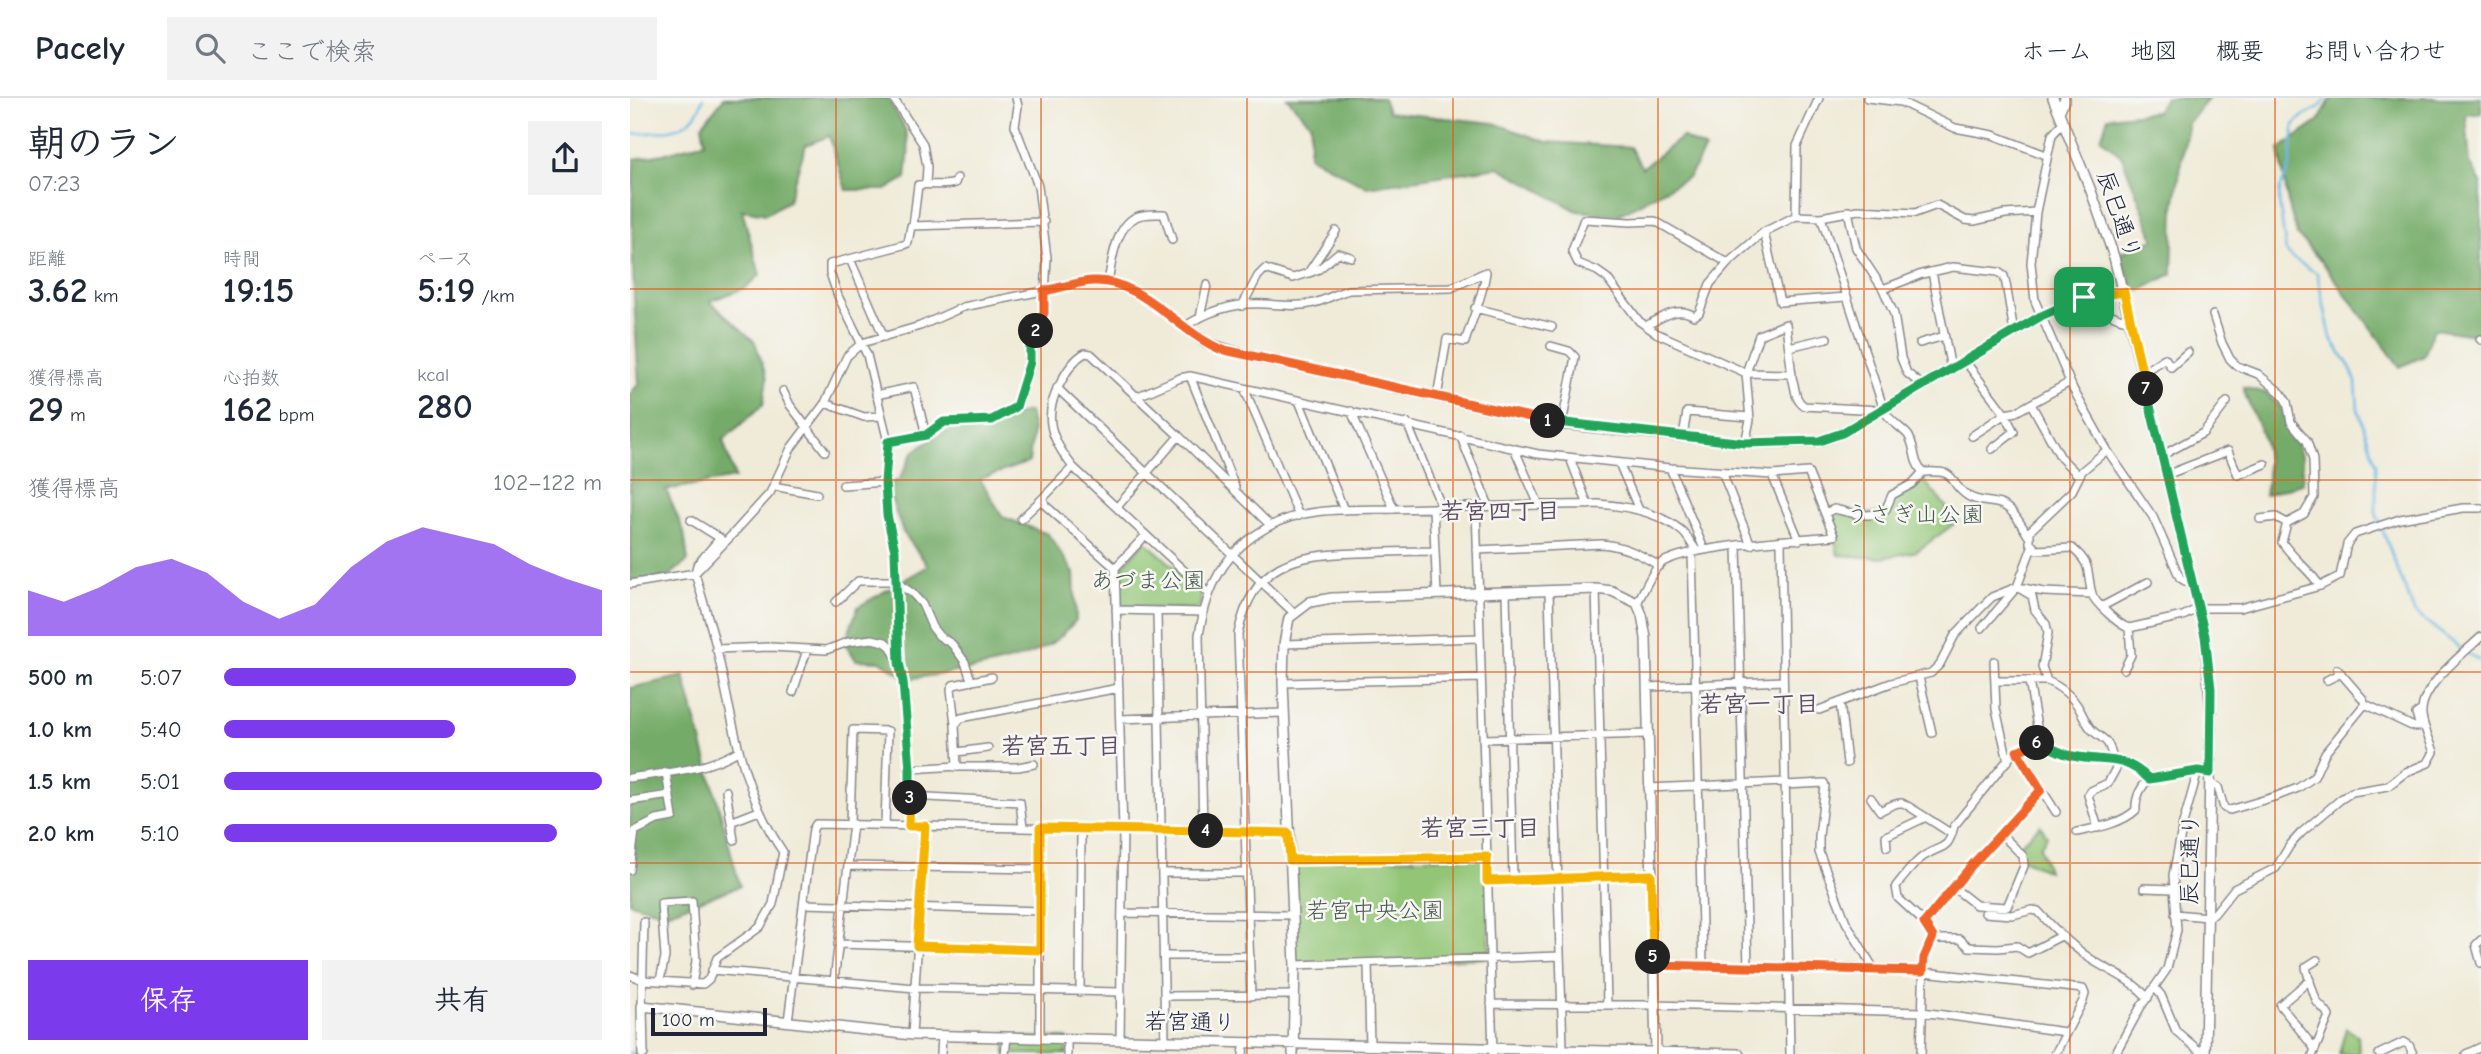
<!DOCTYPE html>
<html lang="ja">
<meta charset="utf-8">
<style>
body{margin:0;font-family:"Comic Neue","Klee One",sans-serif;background:#f2f2f3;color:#1f2937;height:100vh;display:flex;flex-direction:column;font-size:26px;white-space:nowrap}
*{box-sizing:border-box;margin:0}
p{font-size:23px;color:#747a83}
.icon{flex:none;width:38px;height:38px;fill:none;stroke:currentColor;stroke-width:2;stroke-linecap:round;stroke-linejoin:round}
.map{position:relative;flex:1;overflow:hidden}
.panel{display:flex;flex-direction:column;background:#fff;width:630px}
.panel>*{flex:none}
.scale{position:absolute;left:21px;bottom:18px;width:116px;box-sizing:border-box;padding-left:7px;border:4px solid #22223b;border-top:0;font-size:19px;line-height:24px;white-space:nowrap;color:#22223b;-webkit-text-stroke:5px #f6f6f2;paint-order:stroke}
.pin{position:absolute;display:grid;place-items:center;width:60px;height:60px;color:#fff;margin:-30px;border-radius:14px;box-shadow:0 4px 10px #0006}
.km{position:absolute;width:35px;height:35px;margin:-18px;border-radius:50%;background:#222;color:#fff;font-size:19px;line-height:35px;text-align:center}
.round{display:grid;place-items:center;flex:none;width:74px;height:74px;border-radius:0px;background:#f2f2f3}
.head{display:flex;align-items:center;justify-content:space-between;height:119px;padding:0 28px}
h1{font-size:38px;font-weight:800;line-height:52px}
.stats{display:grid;grid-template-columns:repeat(3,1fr);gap:10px;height:119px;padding:7px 28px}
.stats div{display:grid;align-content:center}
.stats b{font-size:35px;font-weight:800}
.stats small{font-size:19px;font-weight:400}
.stats p{font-size:19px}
.chart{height:196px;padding:14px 28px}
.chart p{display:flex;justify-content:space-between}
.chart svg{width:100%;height:126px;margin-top:7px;fill:#7c3aed;opacity:.7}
.button{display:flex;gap:14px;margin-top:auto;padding:14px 28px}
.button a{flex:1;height:80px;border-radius:0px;background:#7c3aed;color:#fff;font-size:28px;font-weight:800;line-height:80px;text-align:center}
.button a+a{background:#f2f2f3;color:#1f2937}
ul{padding:0 28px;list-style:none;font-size:23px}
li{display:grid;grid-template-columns:112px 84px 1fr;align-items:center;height:52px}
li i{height:18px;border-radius:9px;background:#7c3aed}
header{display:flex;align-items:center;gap:42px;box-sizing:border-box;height:98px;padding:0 35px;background:#fff;border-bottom:2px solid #e0e1e3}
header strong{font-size:33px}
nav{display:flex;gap:38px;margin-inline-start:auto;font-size:24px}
.search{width:490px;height:63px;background:#f2f2f3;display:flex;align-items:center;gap:18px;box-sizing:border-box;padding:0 24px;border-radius:0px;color:#747a83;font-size:26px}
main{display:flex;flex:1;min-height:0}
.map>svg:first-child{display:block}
.green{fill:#92c676;stroke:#5a7458;stroke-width:2}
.forest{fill:#75ab67;stroke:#4c6651;stroke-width:2}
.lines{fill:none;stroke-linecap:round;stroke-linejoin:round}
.stream{stroke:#6bb7e5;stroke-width:2.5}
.minor-casing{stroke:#89868a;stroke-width:10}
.tertiary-casing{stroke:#89868a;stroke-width:12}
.minor{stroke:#fff;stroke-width:7}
.tertiary{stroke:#fff;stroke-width:9}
.split-1-casing{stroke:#fff;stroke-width:14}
.split-2-casing{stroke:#fff;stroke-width:14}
.split-3-casing{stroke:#fff;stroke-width:14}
.split-4-casing{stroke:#fff;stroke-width:14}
.split-5-casing{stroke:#fff;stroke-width:14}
.split-6-casing{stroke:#fff;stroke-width:14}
.split-7-casing{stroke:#fff;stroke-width:14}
.split-8-casing{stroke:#fff;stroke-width:14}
.split-1{stroke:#22a559;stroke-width:9}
.split-2{stroke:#f0652b;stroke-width:9}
.split-3{stroke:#22a559;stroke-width:9}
.split-4{stroke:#f5b400;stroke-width:9}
.split-5{stroke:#f5b400;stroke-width:9}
.split-6{stroke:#f0652b;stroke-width:9}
.split-7{stroke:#22a559;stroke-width:9}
.split-8{stroke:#f5b400;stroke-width:9}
.grid{fill:none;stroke:#de560e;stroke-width:2;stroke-opacity:0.55}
.labels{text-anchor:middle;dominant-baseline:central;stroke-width:5;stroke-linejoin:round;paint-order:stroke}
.street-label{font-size:23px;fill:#22223b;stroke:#f6f6f2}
.park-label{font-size:23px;fill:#495b50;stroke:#f6f6f2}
.neighbourhood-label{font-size:24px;font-weight:bold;fill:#5e4c63;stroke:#f6f6f2}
</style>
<header>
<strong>Pacely</strong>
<div class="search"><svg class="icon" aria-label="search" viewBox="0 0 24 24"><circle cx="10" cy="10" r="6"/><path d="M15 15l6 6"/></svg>ここで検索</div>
<nav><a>ホーム</a><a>地図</a><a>概要</a><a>お問い合わせ</a></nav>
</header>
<main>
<section class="panel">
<div class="head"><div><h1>朝のラン</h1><p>07:23</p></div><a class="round"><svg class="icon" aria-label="share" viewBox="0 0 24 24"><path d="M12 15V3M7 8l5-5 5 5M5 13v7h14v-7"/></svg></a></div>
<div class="stats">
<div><p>距離</p><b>3.62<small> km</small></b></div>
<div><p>時間</p><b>19:15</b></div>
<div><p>ペース</p><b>5:19<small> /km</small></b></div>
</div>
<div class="stats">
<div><p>獲得標高</p><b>29<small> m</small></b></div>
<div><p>心拍数</p><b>162<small> bpm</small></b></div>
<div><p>kcal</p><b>280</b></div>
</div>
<div class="chart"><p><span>獲得標高</span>102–122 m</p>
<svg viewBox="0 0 160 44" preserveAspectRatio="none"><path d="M0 44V28L10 32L20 27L30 20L40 17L50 22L60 32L70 38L80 33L90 20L100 11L110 6L120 9L130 12L140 19L150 24L160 28V44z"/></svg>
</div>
<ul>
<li><b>500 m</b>5:07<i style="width:93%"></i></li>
<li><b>1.0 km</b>5:40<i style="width:61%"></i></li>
<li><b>1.5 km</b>5:01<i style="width:100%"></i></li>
<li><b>2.0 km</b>5:10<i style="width:88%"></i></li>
</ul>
<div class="button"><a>保存</a><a>共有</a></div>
</section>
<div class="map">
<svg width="1851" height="956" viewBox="0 0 1851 956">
<rect width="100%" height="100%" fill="#f6f6f2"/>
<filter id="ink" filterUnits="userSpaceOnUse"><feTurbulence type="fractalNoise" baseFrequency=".0143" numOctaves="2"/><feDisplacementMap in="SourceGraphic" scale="14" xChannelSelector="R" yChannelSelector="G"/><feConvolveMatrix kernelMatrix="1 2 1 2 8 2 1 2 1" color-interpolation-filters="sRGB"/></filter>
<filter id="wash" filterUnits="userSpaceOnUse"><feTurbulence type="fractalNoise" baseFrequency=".00686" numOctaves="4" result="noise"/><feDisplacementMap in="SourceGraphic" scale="28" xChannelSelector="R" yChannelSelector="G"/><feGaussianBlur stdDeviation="1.57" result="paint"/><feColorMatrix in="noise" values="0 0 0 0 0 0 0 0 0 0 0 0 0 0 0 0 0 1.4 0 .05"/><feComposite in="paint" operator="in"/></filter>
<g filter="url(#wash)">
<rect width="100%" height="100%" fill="#f0ebd8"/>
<path class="green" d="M1291 379 1328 423 1287 453 1252 460 1208 457 1204 438 1195 415C1214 405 1236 422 1255 413L1262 397Z
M515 443 572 494 570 508 566 511 493 509 489 506 488 473Z
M1410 727 1417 738 1410 749 1418 773 1394 762 1386 751Z
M857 759 860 860 665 867 660 762Z
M1716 930 1728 938 1729 956H1709Z
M377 939 437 940V956H375Z"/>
<path class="forest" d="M94 0H257C280 36 281 38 276 80L256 92H216L199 38 176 47 158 103 136 116 112 112 130 177 116 190 80 203 125 244 137 280 133 307 93 342 105 380 36 392 54 434 58 463 36 480 0 483V296L9 286C4 211 0 136 4 61L33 56 75 44 72 27Z
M657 0H753L758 14 864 25 917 44 1000 49 1012 70 1052 39 1075 51 1059 79 988 117 947 113 868 69 737 89 679 58 681 26Z
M1535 0H1579L1558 25 1544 109 1542 176 1505 195 1490 155 1524 141 1492 59 1471 40 1478 19 1526 14Z
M1701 0H1851V15L1836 17 1840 65 1851 85V238L1804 231 1794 258 1770 269 1691 163 1667 137 1658 104 1649 51 1689 23Z
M1613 289 1636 295 1650 308 1672 359 1673 385 1635 397C1639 377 1638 356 1632 336 1626 320 1617 306 1613 289Z
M399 314 403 332 399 364 350 381 373 419 418 436 444 475 446 522C439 530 431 539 422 545 386 568 319 575 277 581L250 563 226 562 215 545 228 509 298 468 273 434 256 387 269 382 283 354 314 334Z
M54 578 110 788 36 815 0 805V590Z"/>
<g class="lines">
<path class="stream" d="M1696 0 1691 8 1673 18 1664 27 1660 68 1650 91 1649 103 1656 153 1662 160 1687 175 1701 240 1720 269 1726 284 1728 311 1746 366V415L1784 514 1838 556 1851 563
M0 36C31 34 64 36 73 0
M0 955 11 956"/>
</g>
</g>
<g filter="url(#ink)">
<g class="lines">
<defs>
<path id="minor" d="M263 0 293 46 297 69 296 86
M1237 0 1271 4 1325 30 1363 37 1416 57
M1433 25 1422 37 1406 114 1401 165 1405 203 1443 291 1477 352 1523 419 1550 480 1555 483 1561 481
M1218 113 1226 150 1253 191 1264 216 1271 260 1277 275 1293 288
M1166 118 1167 48 1189 0
M1191 119 1254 312C1259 323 1270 328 1278 337 1286 348 1282 364 1293 374 1332 372 1314 382 1338 398 1347 404 1359 403 1370 406 1384 411 1391 427 1399 439
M283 128 288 87C301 85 313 89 325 85L327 80
M1134 134 1150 204 1216 199
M220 161 254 239
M1098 165 1025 123 1000 124 954 121 942 153 948 165 967 173 977 180 1009 223 1026 235 1116 275 1160 276C1167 286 1162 300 1174 308L1249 312
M1302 174 1321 271
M679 175 689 171 708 155 721 159
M478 184C482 164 485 129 506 119 513 115 525 116 534 116L542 142
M1253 191 1292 176 1323 169 1368 174 1374 178 1376 186 1384 234
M1447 202 1489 220 1499 222
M612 208 628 178 635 171 663 180 678 175 706 133
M845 210 922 229
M1583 217 1592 245 1600 261 1607 268 1628 276 1651 295 1657 304 1661 324 1677 343 1683 362 1684 399 1674 416 1657 425 1646 419 1630 421
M1411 218 1454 199 1494 194
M570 219 577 187
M1016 228C1031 220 1047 207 1064 218L1069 215 1080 186 1098 165 1134 134 1166 118 1191 119 1228 112 1285 115 1307 107 1335 122 1344 123 1375 116 1406 114
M1850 241 1851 242
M1290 245 1314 238
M921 248 939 253 945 259 932 326
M1159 249 1197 240
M1335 263 1375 316 1386 314 1440 284
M1512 275 1535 260 1541 269 1558 254
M560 278 605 389
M427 290 664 515
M614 290 669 418
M153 293 160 307 195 353
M246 297 284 289 296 337 258 344
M506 299 550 280 560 278 908 356 1040 370 1142 377 1178 374 1204 438C1172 441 1049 448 1029 467 1020 477 1014 493 1007 505
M807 299 817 241 835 244C842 221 853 198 856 174
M669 303 714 412
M195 305 234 319 251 318
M1401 306 1431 360 1449 378
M721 313 764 411
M777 325 812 410
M296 337 315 324 362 322 386 309 400 264V242L411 226 414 215 417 160 408 88 385 28 388 8 386 0
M830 337 859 408
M1053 338 1057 314 1119 319
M1342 338 1375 316 1384 334 1362 351
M1115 345 1120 322 1116 275 1129 237 1156 226 1162 278
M884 350 909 407
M1477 352 1452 373 1442 393 1400 433V445L1407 452 1442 450C1463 467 1456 474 1462 496 1464 504 1490 528 1499 530L1553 518 1569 510H1610L1690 488 1710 478 1717 446 1725 436 1770 421 1833 410H1851
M1531 358 1573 335 1597 304
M940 360 958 407
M989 365 1009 412
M443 369 413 400 415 407 485 470
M1040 370 1074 451
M1092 374 1121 447
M1142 377 1169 442
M1536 377 1598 353 1608 377 1635 366
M213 387 255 384
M143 388 187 396
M487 409 549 338
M846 409 863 956
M803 410 807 496
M1195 415 1204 411C1221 415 1239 421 1255 413L1262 397 1282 386 1293 374
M391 421 413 400
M1657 425 1652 444C1663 461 1680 472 1690 488
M1151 444 1160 956
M1107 448 1118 869
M847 452 972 446C994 448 1010 456 1029 468
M1062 454 1073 868
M267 485 282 495 292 506 302 529 309 538 322 546 335 564 341 582
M0 486 65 475 101 438 140 395 161 350 195 305 217 258 232 245 290 228 333 209 463 183C499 185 526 208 554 229 578 213 606 204 636 206 651 207 664 209 679 206 694 204 705 195 719 192L821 190 856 174
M1393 490 1414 494 1462 496
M966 491 977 906
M919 494 933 951
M578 495 443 369C420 340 412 317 431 284 437 272 444 261 455 255L461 256 549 338 640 427
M876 495 883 782
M206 504 228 483H267
M1473 508 1518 484
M486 512 572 514
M527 513 535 942
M1352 530 1387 489 1402 449
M654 546 849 540
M86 551 140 549 196 552 218 544 242 541 255 544 261 549 267 561
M1364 563 1366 611 1378 663
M1494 571 1501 557 1499 530
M1289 579 1302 635
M1697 582 1711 575
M1366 583H1417C1431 589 1443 599 1450 612 1453 618 1457 626 1461 631 1475 645 1477 637 1483 661
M1399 583 1410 646
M653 585 851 580
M1018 589 1153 583
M163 594 177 552
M1210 604 1217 665
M1735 606 1784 629H1790L1786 616 1792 612
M1189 612 1261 585 1301 575 1310 566 1325 537 1352 509 1362 499 1387 489 1402 498 1405 512 1416 526 1418 535 1412 569 1417 583
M490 621 653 615
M325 626 321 591 323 587 362 579
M853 641 1018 636
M1387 653 1426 714
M327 654 358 650
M325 669H388L404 666
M280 671 327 668 325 627 331 620 489 590
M0 680C38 674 75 673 108 653
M1580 685 1588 689 1594 710 1600 712 1647 698 1668 690 1684 679 1695 655 1735 606 1733 601 1707 571
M1155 687 1194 685 1195 688 1189 738V754L1216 824 1244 871
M1018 690 1155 684
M96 693 104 742
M280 698 390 704 393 730
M1241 700 1250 713C1256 710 1265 704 1272 705 1275 705 1315 732 1322 736
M0 703 40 697
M103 723 129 713
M220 726 223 632 258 633 255 727
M279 728 280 671 273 584 269 564 265 453 257 417 255 384 258 344 237 257 208 198 200 175V166L273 147 278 145 281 128 414 124
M1468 730 1458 697 1461 693 1478 685 1490 663
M573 733 569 537C577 489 593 454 638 429 675 408 723 412 764 411 812 410 861 408 909 407 929 407 948 407 968 406 997 408 1030 414 1053 434 1058 439 1062 447 1066 452
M1447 734C1466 730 1491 726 1506 712 1505 700 1511 687 1522 679L1572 674
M1257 749 1256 738 1294 720
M660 762 857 759
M219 768 410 771
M0 772 5 733 27 722 43 719 36 674
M532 775H617
M857 783 1021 777
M1324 790 1346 807 1377 809 1394 768 1393 758 1372 737
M1514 790 1543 791
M174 806 410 813
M492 815 662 817
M1355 815 1382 817 1402 812 1408 813C1426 833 1444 851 1467 865 1486 876 1503 883 1518 900
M1545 816 1578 819 1584 816 1604 791 1646 770 1660 747 1671 735 1711 701 1722 694 1758 688 1776 674 1798 665 1804 654C1800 642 1793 629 1792 617 1789 589 1833 556 1851 539
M1295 825 1342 767 1411 692
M1303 841H1330L1339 849 1368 850 1387 848 1398 855 1431 838
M1851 842 1846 847 1851 865
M208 846 410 852
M534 858H620
M738 865 740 948
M665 867 930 858
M1023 867 1265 871 1453 891 1455 896 1453 903 1425 956
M82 872 285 890 491 894
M0 877 13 882 73 886 79 881 87 860 130 829 143 806 153 754C111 694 103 622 87 552 81 526 72 501 65 475L67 467 90 440 61 422
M30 882 35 859 31 805 62 803 66 863 62 887
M1680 882 1650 907 1685 951
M204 883 223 726
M1525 890 1531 897 1546 933 1573 956
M450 894 451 731
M535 898 665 897
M621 898 608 536C623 464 664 457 728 455 754 454 779 453 804 453
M861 906 1024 907 1292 914 1435 934
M12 908 14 824
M158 923 183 731 186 726 658 735
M282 937 295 728
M410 939V730
M437 940V956
M490 941 493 732 485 470 516 437
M311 956 312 937
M375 956 377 939
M613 956 615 944
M1291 956 1294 860 1303 839 1295 825 1268 800 1266 788C1274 779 1283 765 1294 758 1312 746 1318 754 1324 728L1380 659 1387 653 1406 645C1419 647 1429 655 1442 658 1475 665 1492 655 1519 681
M1485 956 1510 910 1537 871 1547 832 1543 777 1553 726 1568 673
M1683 956 1699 918C1696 912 1691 909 1687 904 1685 900 1677 875 1676 869L1687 862
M1749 956 1774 944 1779 947 1783 956
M1836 956 1851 949"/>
<path id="tertiary" d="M1423 0 1461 93 1484 159 1575 538 1581 616 1575 956
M1429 14 1435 0
M554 229 576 245 620 258 930 326 1115 345 1177 344 1190 343 1212 335 1411 218
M13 956 12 908 282 937 1109 956
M663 956 665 867 653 585 654 546 659 520 680 504 702 500 966 491 982 493 1007 505 1012 517 1016 540 1026 953"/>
</defs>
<use href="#minor" class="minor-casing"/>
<use href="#tertiary" class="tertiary-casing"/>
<use href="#minor" class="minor"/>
<use href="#tertiary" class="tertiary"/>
</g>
</g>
<g class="lines" filter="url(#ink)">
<defs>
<path id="split-1" d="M918 323 1115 345 1189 343 1212 335 1411 218 1454 199"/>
<path id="split-2" d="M406 233 414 215V193C430 190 447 184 463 183 510 180 549 234 590 251L918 323"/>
<path id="split-3" d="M280 700V671L273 584 269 564 265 453 257 417 255 384 258 344 296 337 314 324 362 322 386 309 400 264V242L406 233"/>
<path id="split-4" d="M280 700 279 728H295L287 848 410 852V730L576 733"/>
<path id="split-5" d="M576 733 658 735 660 762 857 759V783L1021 777 1023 859"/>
<path id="split-6" d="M1023 859V867L1293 873 1294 860 1303 839 1294 825 1342 767 1411 692 1387 653 1407 645"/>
<path id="split-7" d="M1407 645C1419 647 1430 656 1443 658 1475 665 1492 655 1519 681L1568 673 1580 675 1581 591 1575 538 1516 291"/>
<path id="split-8" d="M1454 199 1494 194 1516 291"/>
</defs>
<use href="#split-1" class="split-1-casing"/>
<use href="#split-2" class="split-2-casing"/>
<use href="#split-3" class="split-3-casing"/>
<use href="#split-4" class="split-4-casing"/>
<use href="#split-5" class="split-5-casing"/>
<use href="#split-6" class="split-6-casing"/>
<use href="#split-7" class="split-7-casing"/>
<use href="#split-8" class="split-8-casing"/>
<use href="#split-1" class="split-1"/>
<use href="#split-2" class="split-2"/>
<use href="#split-3" class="split-3"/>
<use href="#split-4" class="split-4"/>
<use href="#split-5" class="split-5"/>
<use href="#split-6" class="split-6"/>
<use href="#split-7" class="split-7"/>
<use href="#split-8" class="split-8"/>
</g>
<path class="grid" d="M206 0V956M411 0V956M617 0V956M823 0V956M1028 0V956M1234 0V956M1440 0V956M1645 0V956M0 191H1851M0 382H1851M0 574H1851M0 765H1851"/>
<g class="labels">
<g class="street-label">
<text transform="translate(1489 117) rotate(71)">辰巳通り</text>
<text transform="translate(1560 761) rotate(-89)">辰巳通り</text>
<text transform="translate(560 924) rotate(1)">若宮通り</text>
</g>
<g class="park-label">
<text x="1285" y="416">うさぎ山公園</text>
<text x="518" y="482">あづま公園</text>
<text x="745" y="812">若宮中央公園</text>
</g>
<g class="neighbourhood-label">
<text x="870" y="413">若宮四丁目</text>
<text x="1129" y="606">若宮一丁目</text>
<text x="431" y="648">若宮五丁目</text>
<text x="850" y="730">若宮三丁目</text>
</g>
</g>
</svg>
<div class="scale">100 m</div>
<div class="pin" style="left:1454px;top:199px;background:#1e9e55"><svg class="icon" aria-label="arrive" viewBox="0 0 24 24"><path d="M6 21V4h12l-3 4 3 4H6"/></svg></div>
<b class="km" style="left:918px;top:323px">1</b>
<b class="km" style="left:406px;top:233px">2</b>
<b class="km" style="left:280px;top:700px">3</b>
<b class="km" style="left:576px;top:733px">4</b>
<b class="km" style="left:1023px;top:859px">5</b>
<b class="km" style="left:1407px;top:645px">6</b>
<b class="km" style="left:1516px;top:291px">7</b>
</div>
</main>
